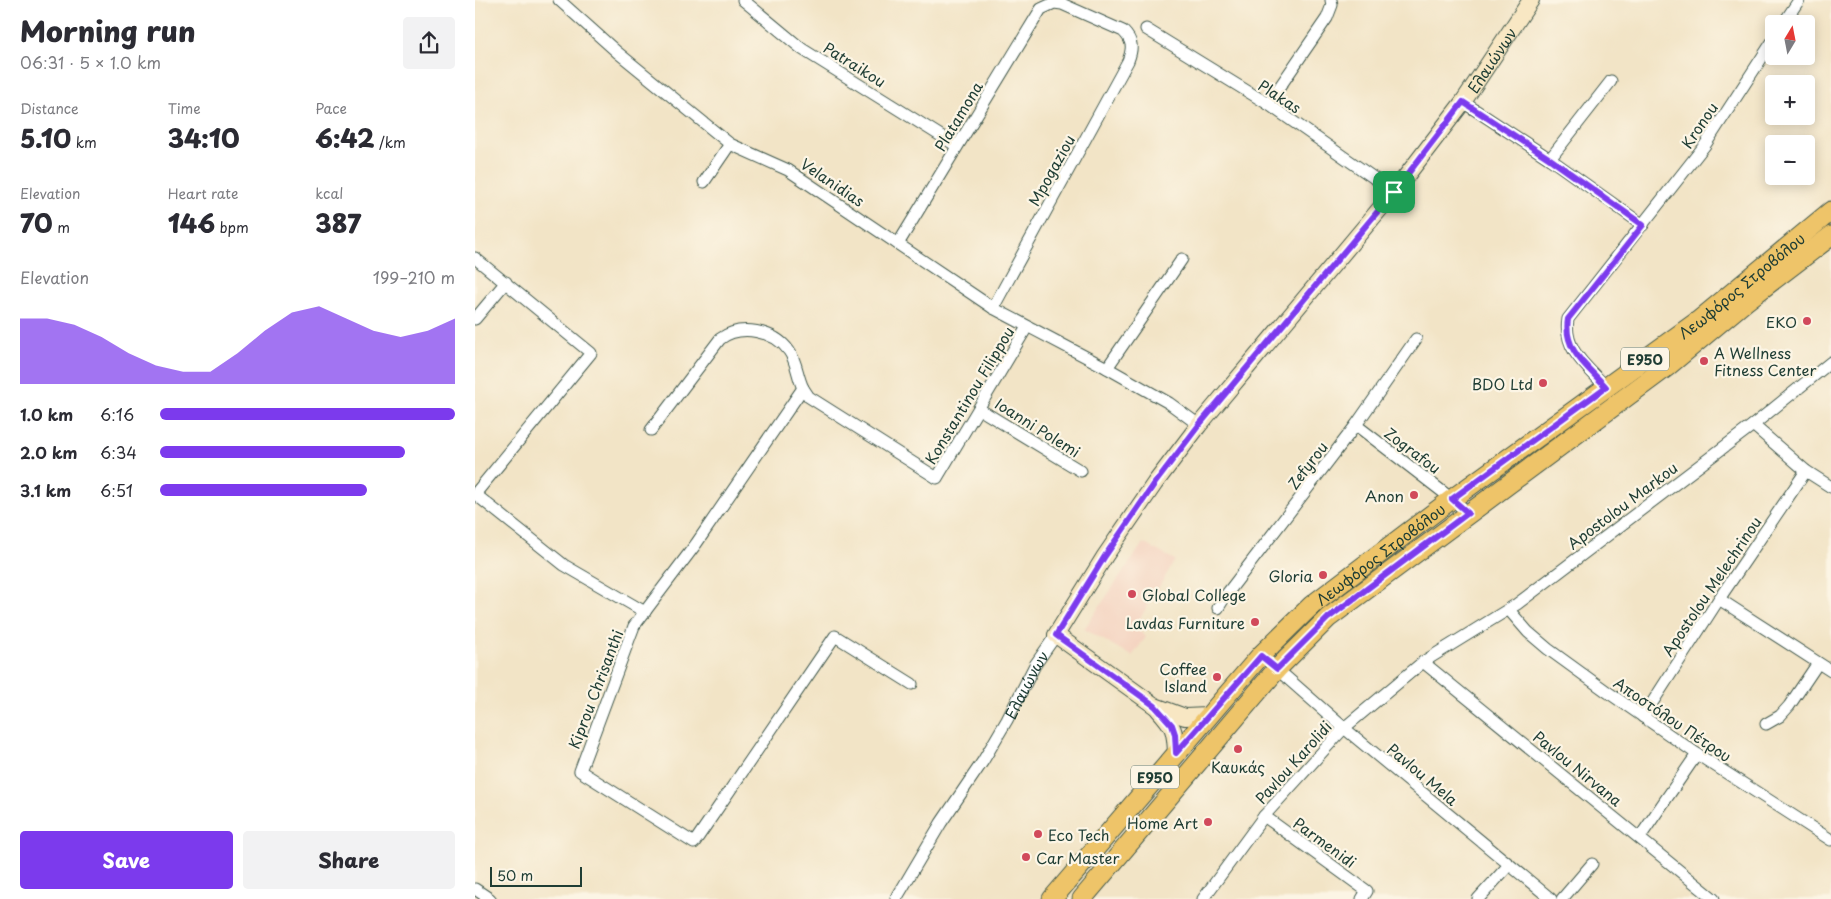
<!DOCTYPE html>
<meta charset="utf-8">
<style>
body{margin:0;font-family:"Playpen Sans",sans-serif;background:#f2f2f3;color:#2b2b33;height:100vh;display:flex;flex-direction:column;font-size:19px;white-space:nowrap}
*{box-sizing:border-box;margin:0}
p{font-size:16px;color:#7c7c81}
.icon{flex:none;width:28px;height:28px;fill:none;stroke:currentColor;stroke-width:2;stroke-linecap:round;stroke-linejoin:round}
.map{position:relative;flex:1;overflow:hidden}
.panel{display:flex;flex-direction:column;background:#fff;width:475px}
.panel>*{flex:none}
.needle{width:32px;rotate:10deg}
.fabs{position:absolute;left:1290px;top:15px;display:grid;gap:10px}
.fabs a{display:grid;place-items:center;width:50px;height:50px;border-radius:5px;background:#fff;box-shadow:0 2px 12px #0003;font-size:25px}
.scale{position:absolute;left:15px;bottom:12px;width:92px;box-sizing:border-box;padding-left:5px;border:2px solid #1f3d34;border-top:0;font-size:14px;line-height:18px;white-space:nowrap;color:#1f3d34;-webkit-text-stroke:4px #fcf5e5;paint-order:stroke}
.pin{position:absolute;display:grid;place-items:center;width:42px;height:42px;color:#fff;margin:-21px;border-radius:10px;box-shadow:0 2px 8px #0006}
.round{display:grid;place-items:center;flex:none;width:52px;height:52px;border-radius:5px;background:#f2f2f3}
.head{display:flex;align-items:center;justify-content:space-between;height:85px;padding:0 20px}
h1{font-size:28px;font-weight:800;line-height:38px}
.stats{display:grid;grid-template-columns:repeat(3,1fr);gap:8px;height:85px;padding:5px 20px}
.stats div{display:grid;align-content:center}
.stats b{font-size:25px;font-weight:800}
.stats small{font-size:14px;font-weight:400}
.stats p{font-size:14px}
.chart{height:140px;padding:10px 20px}
.chart p{display:flex;justify-content:space-between}
.chart svg{width:100%;height:90px;margin-top:5px;fill:#7c3aed;opacity:.7}
.button{display:flex;gap:10px;margin-top:auto;padding:10px 20px}
.button a{flex:1;height:58px;border-radius:5px;background:#7c3aed;color:#fff;font-size:20px;font-weight:800;line-height:58px;text-align:center}
.button a+a{background:#f2f2f3;color:#2b2b33}
ul{padding:0 20px;list-style:none;font-size:16px}
li{display:grid;grid-template-columns:80px 60px 1fr;align-items:center;height:38px}
li i{height:12px;border-radius:6px;background:#7c3aed}
main{display:flex;flex:1;min-height:0}
.map>svg:first-child{display:block}
.built{fill:#f4d3c0}
.lines{fill:none;stroke-linecap:round;stroke-linejoin:round}
.minor-casing{stroke:#3f564a;stroke-width:13}
.secondary-casing{stroke:#3f564a;stroke-width:18}
.primary-casing{stroke:#3f564a;stroke-width:21}
.minor{stroke:#fff;stroke-width:11}
.secondary{stroke:#f8e7c3;stroke-width:16}
.primary{stroke:#eec469;stroke-width:19}
.route-casing{stroke:#fff;stroke-width:10}
.route{stroke:#7c3aed;stroke-width:6}
.poi-dot{fill:#d1495b;stroke:#fcf5e5;stroke-width:2}
.labels{text-anchor:middle;dominant-baseline:central;stroke-width:4.5;stroke-linejoin:round;paint-order:stroke}
.shield{fill:#fcf5e5;stroke:#617469;stroke-width:1}
.shield-label{font-size:14px;font-weight:bold;fill:#1f3d34}
.street-label{font-size:15px;fill:#1f3d34;stroke:#fcf5e5}
.poi-label{font-size:15px;fill:#1f3d34;stroke:#fcf5e5;text-anchor:end}
</style>
<main>
<section class="panel">
<div class="head"><div><h1>Morning run</h1><p>06:31 · 5 × 1.0 km</p></div><a class="round"><svg class="icon" aria-label="share" viewBox="0 0 24 24"><path d="M12 15V3M7 8l5-5 5 5M5 13v7h14v-7"/></svg></a></div>
<div class="stats">
<div><p>Distance</p><b>5.10<small> km</small></b></div>
<div><p>Time</p><b>34:10</b></div>
<div><p>Pace</p><b>6:42<small> /km</small></b></div>
</div>
<div class="stats">
<div><p>Elevation</p><b>70<small> m</small></b></div>
<div><p>Heart rate</p><b>146<small> bpm</small></b></div>
<div><p>kcal</p><b>387</b></div>
</div>
<div class="chart"><p><span>Elevation</span>199–210 m</p>
<svg viewBox="0 0 160 44" preserveAspectRatio="none"><path d="M0 44V12L10 12L20 15L30 21L40 29L50 35L60 38L70 38L80 29L90 18L100 9L110 6L120 12L130 18L140 21L150 18L160 12V44z"/></svg>
</div>
<ul>
<li><b>1.0 km</b>6:16<i style="width:100%"></i></li>
<li><b>2.0 km</b>6:34<i style="width:83%"></i></li>
<li><b>3.1 km</b>6:51<i style="width:70%"></i></li>
</ul>
<div class="button"><a>Save</a><a>Share</a></div>
</section>
<div class="map">
<svg width="1356" height="899" viewBox="0 0 1356 899">
<rect width="100%" height="100%" fill="#fcf5e5"/>
<filter id="ink" filterUnits="userSpaceOnUse"><feTurbulence type="fractalNoise" baseFrequency=".02" numOctaves="2"/><feDisplacementMap in="SourceGraphic" scale="10" xChannelSelector="R" yChannelSelector="G"/><feConvolveMatrix kernelMatrix="1 2 1 2 8 2 1 2 1" color-interpolation-filters="sRGB"/></filter>
<filter id="wash" filterUnits="userSpaceOnUse"><feTurbulence type="fractalNoise" baseFrequency=".0096" numOctaves="4" result="noise"/><feDisplacementMap in="SourceGraphic" scale="20" xChannelSelector="R" yChannelSelector="G"/><feGaussianBlur stdDeviation="1.12" result="paint"/><feColorMatrix in="noise" values="0 0 0 0 0 0 0 0 0 0 0 0 0 0 0 0 0 1.4 0 .05"/><feComposite in="paint" operator="in"/></filter>
<g filter="url(#wash)">
<rect width="100%" height="100%" fill="#f2e4c6"/>
<path class="built" d="M668 543 700 560 660 627 671 637 657 656 609 629Z"/>
</g>
<g filter="url(#ink)">
<g class="lines">
<defs>
<g id="minor">
<path d="M84 0 142 52 255 144 313 170 518 308 632 368 694 403 724 425"/>
<path d="M268 0 327 49 482 146"/>
<path d="M1308 24 1324 0"/>
<path d="M671 29 793 104 919 192"/>
<path d="M988 102 1075 159 1168 225"/>
<path d="M793 104 852 18 857 5 856 0"/>
<path d="M1075 159 1136 81"/>
<path d="M229 182 255 144"/>
<path d="M423 244 566 9 579 3 587 4 648 31C658 41 658 48 653 61L518 308"/>
<path d="M0 258 116 353 0 494"/>
<path d="M0 319 31 282"/>
<path d="M632 368 707 259"/>
<path d="M1131 387C1112 366 1088 350 1093 319L1230 145 1299 39"/>
<path d="M504 409 606 471"/>
<path d="M881 425 977 499 993 513"/>
<path d="M1278 425 1331 471 1356 487"/>
<path d="M176 430 245 339C265 324 299 330 314 351 322 362 322 376 328 388"/>
<path d="M0 494 89 565 170 612"/>
<path d="M1244 599 1356 671"/>
<path d="M743 608 751 595 881 425 941 339"/>
<path d="M1034 610 1053 632 1073 649 1131 691 1222 754 1356 840"/>
<path d="M786 655 869 728 1076 899"/>
<path d="M948 662 1239 899"/>
<path d="M437 684 360 636 219 843 105 771 159 626 221 544 328 388 334 397 462 478 552 327"/>
<path d="M1168 717 1244 599 1331 471"/>
<path d="M1291 724 1305 716 1314 706 1343 663"/>
<path d="M789 816 892 891 887 899"/>
<path d="M1165 837 1222 754"/>
<path d="M0 889 15 899"/>
<path id="s1" d="M421 899 466 823 508 761 532 720 560 665 581 635"/>
<path d="M728 899 789 816 869 728 948 662 1042 604 1278 425 1356 362"/>
<path d="M1003 899 1034 865"/>
<path d="M1087 899 1117 864"/>
</g>
<g id="secondary">
<path d="M683 709C699 727 700 729 701 753"/>
<path id="s2" d="M733 716 710 717 680 706 581 635 630 556 680 483 724 425 919 192 988 102 1056 0"/>
</g>
<g id="primary">
<path id="s3" d="M577 899 786 655 837 605 977 499 1223 321 1356 211"/>
<path d="M607 899 802 669 853 618 1193 366 1271 301 1356 236"/>
</g>
</defs>
<use href="#minor" class="minor-casing"/>
<use href="#secondary" class="secondary-casing"/>
<use href="#primary" class="primary-casing"/>
<use href="#minor" class="minor"/>
<use href="#secondary" class="secondary"/>
<use href="#primary" class="primary"/>
</g>
</g>
<g class="lines" filter="url(#ink)">
<defs>
<path id="route" d="M988 102 1075 159 1168 225 1093 319C1088 350 1112 366 1131 387L977 499 993 513 853 618 802 669 786 656 701 753 700 734 697 725 680 706 581 635 630 556 680 483 724 425 919 192Z"/>
</defs>
<use href="#route" class="route-casing"/>
<use href="#route" class="route"/>
</g>
<g class="poi-dot">
<circle cx="1332" cy="321" r="5"/>
<circle cx="1229" cy="361" r="5"/>
<circle cx="1068" cy="383" r="5"/>
<circle cx="939" cy="495" r="5"/>
<circle cx="848" cy="575" r="5"/>
<circle cx="657" cy="594" r="5"/>
<circle cx="780" cy="622" r="5"/>
<circle cx="742" cy="677" r="5"/>
<circle cx="763" cy="749" r="5"/>
<circle cx="733" cy="822" r="5"/>
<circle cx="563" cy="834" r="5"/>
<circle cx="551" cy="857" r="5"/>
</g>
<g class="labels">
<g class="shield">
<rect x="1146" y="347.5" width="48" height="23" rx="4"/>
<rect x="656" y="765.5" width="48" height="23" rx="4"/>
</g>
<g class="shield-label">
<text x="1170" y="359">E950</text>
<text x="680" y="777">E950</text>
</g>
<g class="street-label">
<text stroke="none"><textPath href="#s2" startOffset="899">Ελαιώνων</textPath></text>
<text transform="translate(380 64) rotate(32)">Patraikou</text>
<text transform="translate(805 96) rotate(33)">Plakas</text>
<text transform="translate(483 116) rotate(-59)">Platamona</text>
<text transform="translate(1224 125) rotate(-56)">Kronou</text>
<text transform="translate(576 170) rotate(-61)">Mpogaziou</text>
<text transform="translate(358 182) rotate(34)">Velanidias</text>
<text stroke="none"><textPath href="#s3" startOffset="928">Λεωφόρος Στροβόλου</textPath></text>
<text transform="translate(494 395) rotate(-59)">Konstantinou Filippou</text>
<text transform="translate(563 427) rotate(32)">Ioanni Polemi</text>
<text transform="translate(938 450) rotate(37)">Zografou</text>
<text transform="translate(832 465) rotate(-53)">Zefyrou</text>
<text transform="translate(1147 505) rotate(-37)">Apostolou Markou</text>
<text stroke="none"><textPath href="#s3" startOffset="478">Λεωφόρος Στροβόλου</textPath></text>
<text transform="translate(1236 586) rotate(-56)">Apostolou Melechrinou</text>
<text stroke="none"><textPath href="#s1" startOffset="251">Ελαιώνων</textPath></text>
<text transform="translate(120 689) rotate(-69)">Kiprou Chrisanthi</text>
<text transform="translate(1198 719) rotate(34)">Αποστόλου Πέτρου</text>
<text transform="translate(818 762) rotate(-48)">Pavlou Karolidi</text>
<text transform="translate(1103 768) rotate(39)">Pavlou Nirvana</text>
<text transform="translate(948 774) rotate(40)">Pavlou Mela</text>
<text transform="translate(850 842) rotate(36)">Parmenidi</text>
</g>
<g class="poi-label">
<text x="1322" y="321">EKO</text>
<text x="1239" y="352" text-anchor="start">A Wellness<tspan x="1239" dy="17">Fitness Center</tspan></text>
<text x="1058" y="383">BDO Ltd</text>
<text x="929" y="495">Anon</text>
<text x="838" y="575">Gloria</text>
<text x="667" y="594" text-anchor="start">Global College</text>
<text x="770" y="622">Lavdas Furniture</text>
<text x="732" y="668">Coffee<tspan x="732" dy="17">Island</tspan></text>
<text x="763" y="766" text-anchor="middle">Καυκάς</text>
<text x="723" y="822">Home Art</text>
<text x="573" y="834" text-anchor="start">Eco Tech</text>
<text x="561" y="857" text-anchor="start">Car Master</text>
</g>
</g>
</svg>
<div class="fabs">
<a><svg class="needle" viewBox="-14 -14 28 28"><path d="M0-13l5 13h-10z" fill="#e53935"/><path d="M0 13l5-13h-10z" fill="#7c7c81"/></svg></a>
<a>+</a>
<a>−</a>
</div>
<div class="scale">50 m</div>
<div class="pin" style="left:919px;top:192px;background:#1e9e55"><svg class="icon" aria-label="arrive" viewBox="0 0 24 24"><path d="M6 21V4h12l-3 4 3 4H6"/></svg></div>
</div>
</main>
